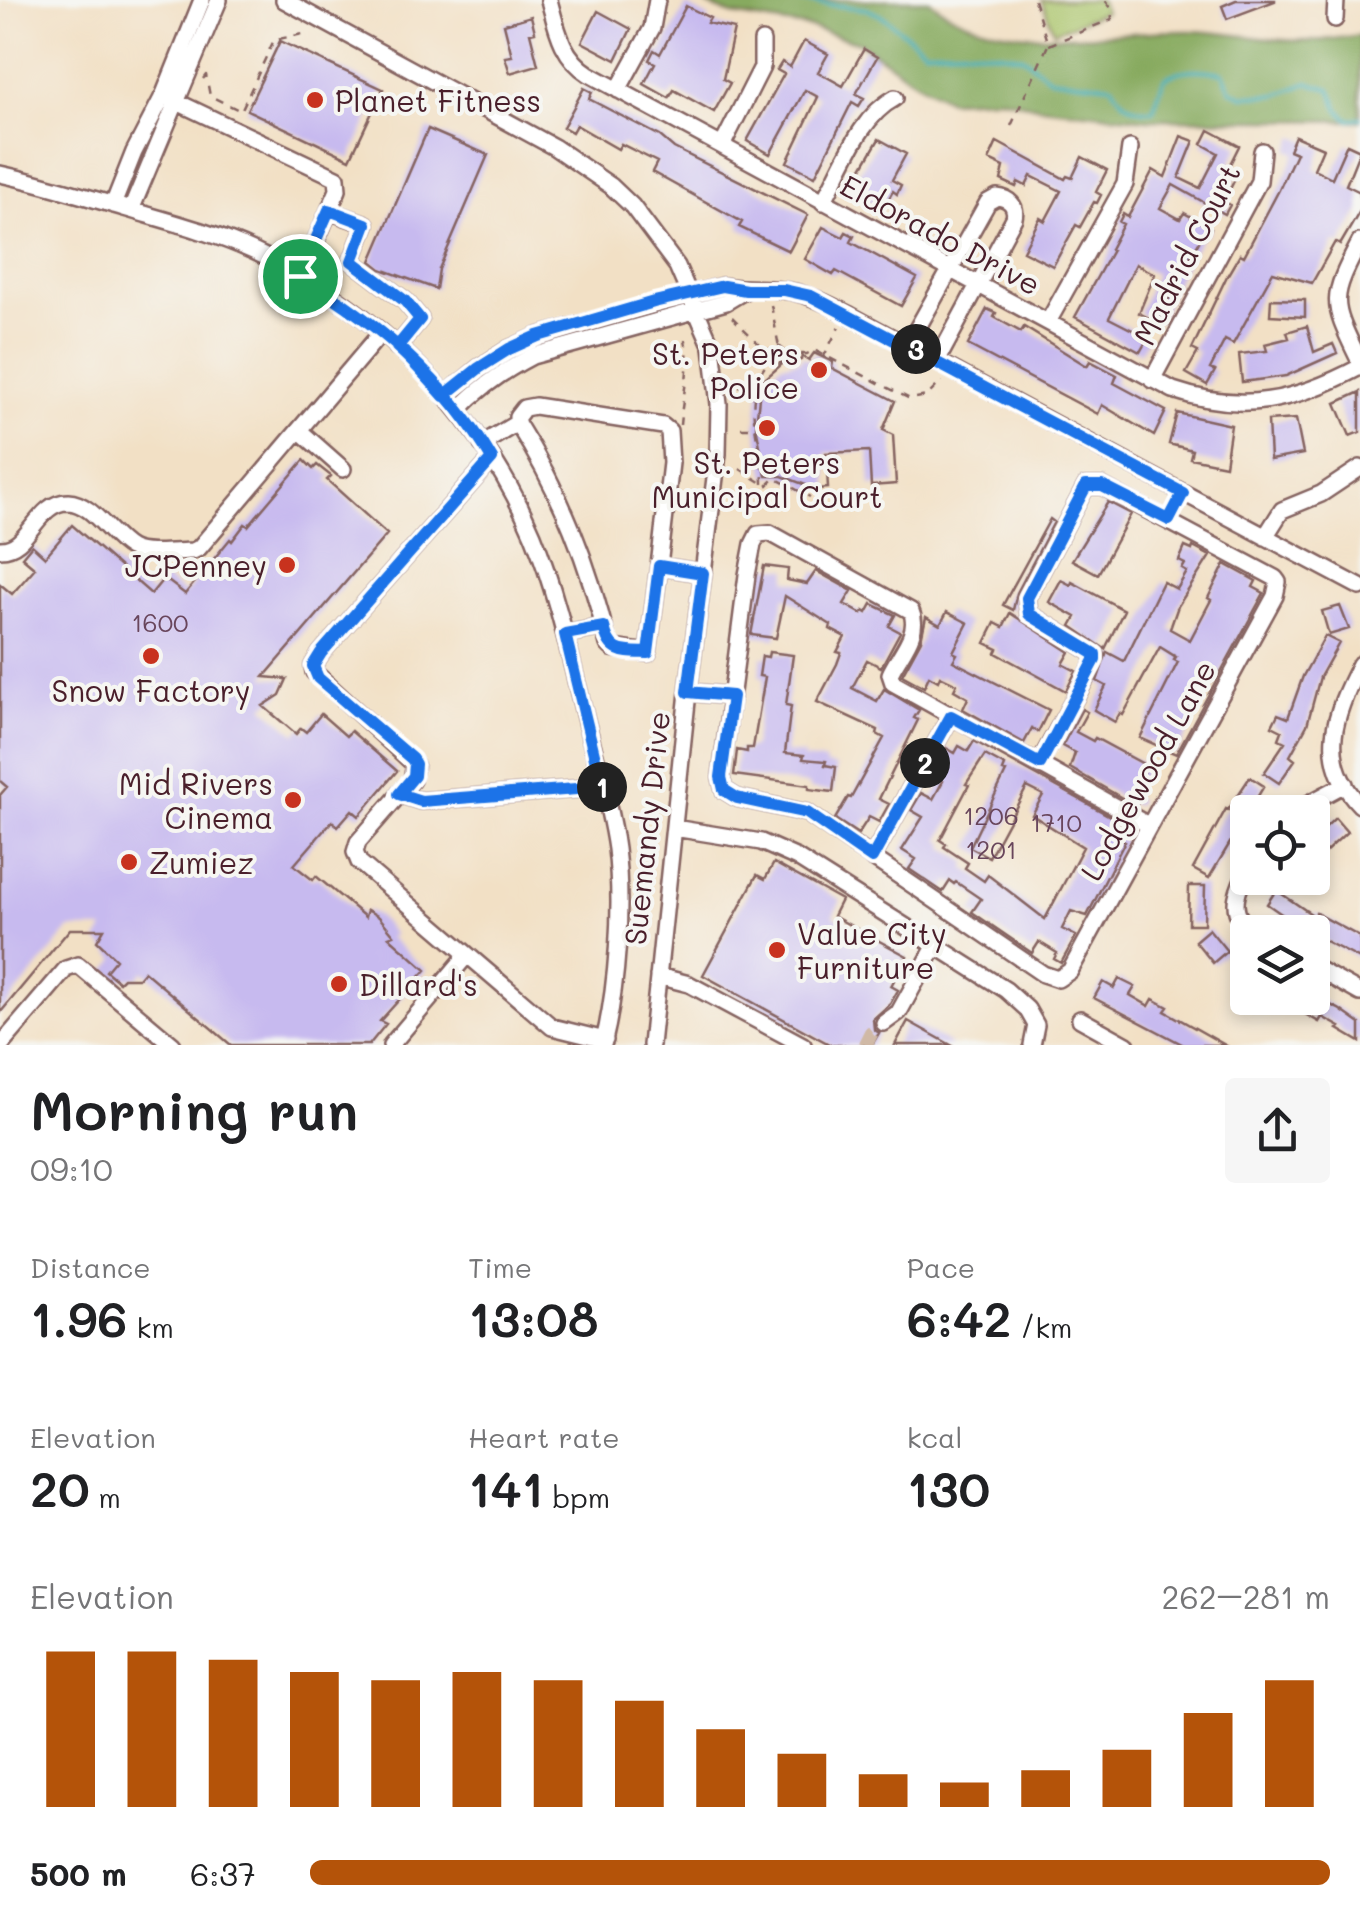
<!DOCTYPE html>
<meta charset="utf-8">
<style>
body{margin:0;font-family:Mali,sans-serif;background:#f6f6f6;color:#202124;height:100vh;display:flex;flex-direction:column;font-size:38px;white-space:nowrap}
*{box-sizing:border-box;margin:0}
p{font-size:32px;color:#757577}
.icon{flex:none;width:55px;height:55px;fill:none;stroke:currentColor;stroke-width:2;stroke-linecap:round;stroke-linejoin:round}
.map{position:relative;height:1045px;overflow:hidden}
.drawer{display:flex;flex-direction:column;background:#fff;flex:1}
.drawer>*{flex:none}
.tools{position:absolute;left:1230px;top:795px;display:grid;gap:20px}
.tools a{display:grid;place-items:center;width:100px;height:100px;border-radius:10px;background:#fff;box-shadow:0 5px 15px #0003;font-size:50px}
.pin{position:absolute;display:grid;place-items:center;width:85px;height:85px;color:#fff;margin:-42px;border:5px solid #fff;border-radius:50%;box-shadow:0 2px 10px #0007}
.km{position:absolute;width:50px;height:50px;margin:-25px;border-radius:50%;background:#222;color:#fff;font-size:28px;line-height:50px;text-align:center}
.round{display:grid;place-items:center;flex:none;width:105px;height:105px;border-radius:10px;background:#f6f6f6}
.headline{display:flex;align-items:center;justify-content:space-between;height:170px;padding:0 30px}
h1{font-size:55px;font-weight:600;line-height:75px}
.stats{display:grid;grid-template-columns:repeat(3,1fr);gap:15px;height:170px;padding:10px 30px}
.stats div{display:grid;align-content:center}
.stats b{font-size:50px;font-weight:600}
.stats small{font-size:28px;font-weight:400}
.stats p{font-size:28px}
.chart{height:280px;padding:20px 30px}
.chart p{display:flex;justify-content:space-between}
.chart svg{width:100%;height:180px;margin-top:10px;stroke:#b45309;stroke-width:6}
ul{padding:0 30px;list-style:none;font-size:32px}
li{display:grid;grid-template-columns:160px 120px 1fr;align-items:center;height:75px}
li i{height:25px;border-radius:12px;background:#b45309}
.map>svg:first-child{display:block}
.green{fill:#aac46a;stroke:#7a724a;stroke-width:2.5}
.forest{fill:#87aa5e;stroke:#686444;stroke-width:2.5}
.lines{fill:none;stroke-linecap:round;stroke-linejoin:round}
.stream{stroke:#3bacb4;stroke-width:4}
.building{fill:#c7baef;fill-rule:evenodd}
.minor-tunnel{stroke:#d0b9a6;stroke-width:15;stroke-dasharray:15 8;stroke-linecap:butt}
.minor-casing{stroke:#856361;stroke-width:20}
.path{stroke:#856361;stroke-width:2.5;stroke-dasharray:8 8;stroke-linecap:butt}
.minor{stroke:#fff;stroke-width:15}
.route-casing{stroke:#fff;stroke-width:20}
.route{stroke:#1a73e8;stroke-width:12}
.poi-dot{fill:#c8321e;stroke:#f6f6f2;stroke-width:4}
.labels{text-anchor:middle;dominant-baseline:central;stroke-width:8;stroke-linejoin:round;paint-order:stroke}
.number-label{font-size:25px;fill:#69465c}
.poi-label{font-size:30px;fill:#4a1f2b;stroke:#f6f6f2;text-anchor:start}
.street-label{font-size:30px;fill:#4a1f2b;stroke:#f6f6f2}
</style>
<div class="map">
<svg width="1360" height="1045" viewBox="0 0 1360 1045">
<rect width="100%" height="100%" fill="#f6f6f2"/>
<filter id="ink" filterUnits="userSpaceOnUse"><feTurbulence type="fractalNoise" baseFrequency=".01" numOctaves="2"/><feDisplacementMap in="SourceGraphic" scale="20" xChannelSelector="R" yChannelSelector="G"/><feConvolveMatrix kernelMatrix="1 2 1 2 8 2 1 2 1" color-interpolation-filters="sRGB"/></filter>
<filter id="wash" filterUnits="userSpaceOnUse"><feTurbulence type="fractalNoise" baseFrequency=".0048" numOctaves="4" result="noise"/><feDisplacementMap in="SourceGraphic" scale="40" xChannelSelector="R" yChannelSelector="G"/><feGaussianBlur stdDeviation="2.25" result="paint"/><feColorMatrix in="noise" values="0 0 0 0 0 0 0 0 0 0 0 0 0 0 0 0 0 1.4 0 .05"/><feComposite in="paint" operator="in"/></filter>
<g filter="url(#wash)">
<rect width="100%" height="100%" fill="#f2e0c5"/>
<path class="green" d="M1041 0H1100L1105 12 1054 32Z"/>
<path class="forest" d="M703 0H929C999 57 1109 29 1191 31 1232 32 1273 43 1314 41 1329 40 1345 37 1360 35V121L1147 119 1041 107 1001 98 949 100 914 81 860 43 812 28 732 15 709 6Z"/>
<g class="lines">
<path class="stream" d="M790 0 867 9 884 17 925 50 963 49 1009 54 1023 57 1050 78 1112 85C1121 102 1132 112 1153 110L1164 79C1182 67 1202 69 1223 73L1231 90 1243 96 1277 95 1308 83 1330 89 1339 110 1349 120 1360 118"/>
</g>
<g id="blocks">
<path class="building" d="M1236 0H1275V1L1227 19 1222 6Z
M686 6 710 18 707 23 734 29 723 79 730 83 714 112 674 90 669 98 644 84 655 63 649 60 654 50 660 54Z
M598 11 631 29 616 60 582 42Z
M531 16 535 32 530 33 538 65 510 73 505 57 512 56 504 24Z
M280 41 383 89 350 159 247 110Z
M804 41 828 54 818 72 843 86 864 49 877 57 856 94 864 98 859 106 852 102 815 176 787 162 818 97 805 90 770 154 747 141 784 74 777 70 782 62 790 67Z
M584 88 592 92 589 99 660 136 674 148 808 215 789 251 739 227 742 222 652 172 657 162 621 144 618 149 576 125 572 132 563 127Z
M428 129 488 155 439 269 436 289 381 269 371 261Z
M1209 130 1239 146 1226 172 1236 177 1224 201 1230 205 1225 214 1173 185 1160 208 1180 219 1184 213 1211 228 1206 237 1203 235 1178 277 1159 323 1139 313 1155 274 1136 264 1109 318 1148 338 1140 352 1075 317 1112 250 1110 249 1123 224 1119 222 1123 214 1128 217 1153 170 1165 177 1181 136 1194 141 1179 178 1200 188 1218 153 1202 144Z
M1295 136 1323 148 1314 169 1332 178 1347 144 1360 150 1346 185 1360 192V211L1340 245 1335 242 1312 283 1273 272 1233 344 1225 340 1210 369 1215 371 1207 385 1186 373 1198 352 1192 349 1227 276 1240 254 1244 256 1279 190 1296 153 1289 150Z
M879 139 906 154 892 180 901 185 897 194 893 191 883 209 849 190Z
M997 142 1065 179 1067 176 1072 178 1082 157 1107 170 1096 192 1101 195 1097 203 1094 202 1080 227 1076 225 1053 266 1023 251 1040 218 1045 221 1061 191 1031 176 1026 186 1018 182 1016 187 1001 180 1004 167 989 160Z
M823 227 843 237 846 232 854 236 851 242 917 278 901 306 836 271 833 275 805 259Z
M1271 299 1305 300V317L1270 315Z
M987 309 996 313 994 317 1021 332 1024 327 1087 366 1090 361 1117 375 1114 383 1166 411 1154 436 1102 405 1098 414 968 345Z
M1307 326 1314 352 1333 344 1337 353 1286 376 1242 382 1239 354 1267 351 1265 344 1289 338 1287 332Z
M814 353 833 362 832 368 895 401 883 430 893 435 896 484 871 486 869 451 826 453 828 488 806 490V485L782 476H766L756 426 761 378 765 379 782 364 801 360 802 356 809 360Z
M1360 392V432L1350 436 1336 403Z
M1177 413 1231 425 1225 465 1190 458 1192 450 1169 444Z
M1296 419 1303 454 1270 460 1268 421Z
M304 460 313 469 317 465 331 476 327 480 387 534 264 677 287 679 280 695 263 706 296 734 301 728 306 732 321 714 346 736 351 731 397 771 359 816 352 810 338 826 332 821 294 865 313 880 316 876 365 917 367 910 379 917 394 935 389 937 426 970 380 1021 386 1024 369 1045H231L144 971 138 978H123L119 982 106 971 116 959 97 941 104 929H70L0 1013V795L7 787 0 781V584L12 594 35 568 22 557 32 545 45 557 72 525 151 594 164 578 185 594 230 539 232 541 245 524 248 526Z
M1108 502 1131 514 1098 574 1072 560Z
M1050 519 1054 522 1017 593 1013 610 1003 605Z
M1185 547 1192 550 1193 547 1210 556 1178 606 1170 629 1190 640 1211 600 1208 598 1225 564 1256 581 1253 587 1264 593 1176 754 1140 738 1178 662 1174 660 1176 657 1160 647 1123 715 1120 713 1115 722 1094 710 1106 686 1097 681 1107 652 1124 661 1163 582 1177 589 1187 572 1182 569 1185 564 1179 561Z
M764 566 788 569 787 580 807 584 816 571 852 591 844 604 862 614 864 611 867 613 872 604 895 615 889 626 900 632 881 667 867 660 852 688 877 701 884 689 919 710 914 718 918 720 879 799 889 804 879 822 869 817 858 834 835 819 848 797 851 798 884 738 877 734 878 730 817 702 837 664 841 653 837 652 845 637 830 629 831 625 785 596 776 638 751 635Z
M1061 580 1071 585 1072 582 1124 610 1105 649 1071 626 1076 617 1049 602Z
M1340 606 1349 629 1329 635 1322 611Z
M947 612 968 623 953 652 957 654 953 661 1049 710 1038 732 1032 728 1024 743 963 709 968 698 954 690 957 684 940 676 938 681 929 676 924 687 902 675 921 640 926 617 940 625Z
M1010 613 1070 652 1063 664 1076 671 1066 691 996 653 998 649 985 643 995 623 1003 627Z
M1325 636 1339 643 1320 677 1307 725 1290 756 1295 760 1279 783 1264 773 1285 742 1279 739 1282 731 1272 726 1278 714 1288 718 1303 676Z
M769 652 793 655 786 705 791 706 785 753 804 755 803 759 826 761 825 765 836 767 833 792 809 789V785L734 775 737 750 747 752V748H753L765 677 759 676 762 656 768 657Z
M1082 709 1087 712 1076 732 1093 741 1095 738 1147 766 1131 796 1139 800 1136 806 1070 768 1075 753 1062 746Z
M974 741 1117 820 1110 833 1125 841 1087 916 1071 911 1062 929 1076 936 1061 963 1054 959 1057 953 1039 942 1032 953 972 912 981 899 956 882 954 884 950 881 943 892 909 869 916 859 902 850 923 817 911 810 921 793 933 799 943 781 931 775 946 748 955 753 959 746 968 751ZM985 755 1005 766 1003 771 1006 772 970 847 989 857 1027 787 1043 795 1032 815 1083 847 1045 919 988 875 984 881 965 868 968 863 944 847 946 844 940 840 969 785 966 784Z
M1250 777 1264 786 1209 878 1193 869 1226 809 1228 810Z
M1335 818 1347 832 1321 856 1312 847V840Z
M774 863 841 900 833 916 907 956 891 986 898 990 890 1004 873 1019 874 1029 879 1033 872 1045H831L703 975 757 875 765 879Z
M1189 886H1205L1204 924H1188Z
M1276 890 1314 916 1316 913 1360 937V959L1306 931 1267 904Z
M1209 929 1227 951 1213 963 1195 941Z
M1119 979 1135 987 1130 995 1149 1006 1153 999 1168 1007 1165 1011 1225 1045H1184L1094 998 1103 982 1114 988Z
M1277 998H1316L1339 1009 1360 1024V1042L1338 1029 1340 1027 1322 1017 1319 1022Z
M908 1021 951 1045H895Z"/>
</g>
</g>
<g filter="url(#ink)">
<use href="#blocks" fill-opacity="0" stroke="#856361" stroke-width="2.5"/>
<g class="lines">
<path class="minor-tunnel" d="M865 1045 871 1033 884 1023"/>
<defs>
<path id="minor" d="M284 0 554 147 611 186 632 206 677 266 712 347 719 404 718 454 688 692 651 1045
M549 0C557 30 562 57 589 74L1173 390C1243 414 1296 401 1360 367
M1335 19 1336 0
M618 90 652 28 657 0
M175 101 337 178 338 190 301 275
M722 146 762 67V41
M0 174C42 183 83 196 124 208 167 221 212 232 253 251 376 307 480 410 533 535 557 594 570 656 585 717 596 761 610 805 616 849 623 906 617 990 603 1045
M823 202C843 167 859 117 895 98
M113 205 134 152 164 94 202 0
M131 210 219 0
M329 211 366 224 352 261 405 301 420 319 397 347
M1360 242C1328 302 1332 303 1360 362
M1048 322 1125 184 1130 148
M908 345 988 202 997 197C1009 198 1017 206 1014 218L937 361
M1152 380 1259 181 1262 151
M445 396 479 368 509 349 539 336 723 286C745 290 767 287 789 291 811 295 830 305 850 315L1360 587
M458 410C480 387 503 371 532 356L726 302 746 290
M517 423V417L524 408 535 406 663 426 669 431 671 463 659 566
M300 431 343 469
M482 444 517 423C561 493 589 563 608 644L612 648 648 653 659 566 703 573
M492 459 321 653 313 666 314 672 415 765 412 780 358 842 355 852 359 862 552 1027 605 1040
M1265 537 1282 510 1321 494 1360 468
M0 549C30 550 36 502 68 502 93 503 110 537 130 548 145 556 176 551 193 551L199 548 381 333
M565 634 604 627
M1360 664C1335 712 1316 760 1360 805
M688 692 732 696
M1039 764 1093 665 1095 654 1029 614 1027 598 1086 486H1102L1275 578 1278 582 1275 596 1070 971 1058 979 1043 974 807 813 737 798 724 790 721 777 747 575 753 544 758 534 770 533 911 611C921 633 899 654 890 674L893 683 1148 825
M399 794 421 801 602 787
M1293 812 1345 784
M674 828 761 842 797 858 1006 990 1027 1009 1036 1025 1032 1045
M872 858 951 716
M1248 869C1235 894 1227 915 1254 932
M1312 966 1360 993
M658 976 689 984 803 1045
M1080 1019 1127 1045
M884 1023 899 1012 936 945
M1 1045 66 969 78 965 173 1045
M391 1045 467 955"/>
</defs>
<use href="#minor" class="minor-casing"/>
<path class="path" d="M1049 45 1112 19 1111 8 1105 0
M203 79 206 75 210 96 241 111 274 40 303 34 306 30
M1011 126 1048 45 1034 0
M771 305 779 347
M732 317 766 351
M767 355a9 9 0 1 1 18 0a9 9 0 1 1-18 0Z
M785 354H807L814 350 910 399 927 396 942 381
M823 358 839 327
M739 386 756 390
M680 425C682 398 692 364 685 341L687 340
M741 428H757
M740 469 767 486 775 478 810 497
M745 473 760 465
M763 484C763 444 738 398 769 361"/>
<use href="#minor" class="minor"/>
</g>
</g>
<g class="lines" filter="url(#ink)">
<defs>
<path id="route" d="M300 276C376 321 447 382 492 459L321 653 313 666 318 678 412 759 415 764 414 776 399 794 421 801 602 787 565 634 604 627C610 654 622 652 648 653L659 566 703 573 688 692 732 696 721 777 724 790 737 798 807 813 872 858 951 716 1040 764 1095 660V654L1029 614 1027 598 1086 486H1102L1169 520 1183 493 811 296 784 290H746L723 286 654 302 538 336 509 349 479 368 444 396C429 379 414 362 397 347L420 319 405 301 352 261 366 224 329 210 300 276"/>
</defs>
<use href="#route" class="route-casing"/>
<use href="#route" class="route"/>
</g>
<g class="poi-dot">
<circle cx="315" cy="100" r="10"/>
<circle cx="819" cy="370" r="10"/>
<circle cx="767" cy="428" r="10"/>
<circle cx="287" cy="565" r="10"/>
<circle cx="151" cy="656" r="10"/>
<circle cx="293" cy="800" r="10"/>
<circle cx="129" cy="862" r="10"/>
<circle cx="777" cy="950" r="10"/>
<circle cx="339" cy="984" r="10"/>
</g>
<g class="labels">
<g class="number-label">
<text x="160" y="622">1600</text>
<text x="991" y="815">1206</text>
<text x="1056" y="822">1710</text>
<text x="991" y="849">1201</text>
</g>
<g class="poi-label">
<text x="335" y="100">Planet Fitness</text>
<text x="799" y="353" text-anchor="end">St. Peters<tspan x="799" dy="34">Police</tspan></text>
<text x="767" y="462" text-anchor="middle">St. Peters<tspan x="767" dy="34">Municipal Court</tspan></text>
<text x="267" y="565" text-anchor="end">JCPenney</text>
<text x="151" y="690" text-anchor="middle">Snow Factory</text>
<text x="273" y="783" text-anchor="end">Mid Rivers<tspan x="273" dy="34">Cinema</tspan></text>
<text x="149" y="862">Zumiez</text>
<text x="797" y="933">Value City<tspan x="797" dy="34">Furniture</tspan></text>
<text x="359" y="984">Dillard's</text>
</g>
<g class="street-label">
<text transform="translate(941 234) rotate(28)">Eldorado Drive</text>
<text transform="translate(1186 254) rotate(-63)">Madrid Court</text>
<text transform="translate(1147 770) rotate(-61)">Lodgewood Lane</text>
<text transform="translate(646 828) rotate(-84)">Suemandy Drive</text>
</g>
</g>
</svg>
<div class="tools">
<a><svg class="icon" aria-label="locate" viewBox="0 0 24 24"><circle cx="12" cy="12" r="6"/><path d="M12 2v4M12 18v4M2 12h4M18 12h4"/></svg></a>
<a><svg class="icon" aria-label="layers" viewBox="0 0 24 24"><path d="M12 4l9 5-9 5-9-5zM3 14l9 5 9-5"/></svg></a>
</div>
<div class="pin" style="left:300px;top:276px;background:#1e9e55"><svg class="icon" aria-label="arrive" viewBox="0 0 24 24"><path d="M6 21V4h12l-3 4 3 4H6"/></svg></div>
<b class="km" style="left:602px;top:787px">1</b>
<b class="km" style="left:925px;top:763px">2</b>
<b class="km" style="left:916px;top:349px">3</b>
</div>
<section class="drawer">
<div class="headline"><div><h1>Morning run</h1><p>09:10</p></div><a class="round"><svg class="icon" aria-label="share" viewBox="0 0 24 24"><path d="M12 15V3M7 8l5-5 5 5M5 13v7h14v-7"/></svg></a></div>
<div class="stats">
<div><p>Distance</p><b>1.96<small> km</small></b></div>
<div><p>Time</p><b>13:08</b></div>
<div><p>Pace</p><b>6:42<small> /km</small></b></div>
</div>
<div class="stats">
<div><p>Elevation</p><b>20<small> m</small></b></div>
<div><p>Heart rate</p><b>141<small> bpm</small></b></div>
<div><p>kcal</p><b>130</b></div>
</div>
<div class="chart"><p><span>Elevation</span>262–281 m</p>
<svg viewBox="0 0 160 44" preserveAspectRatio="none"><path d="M5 44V6M15 44V6M25 44V8M35 44V11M45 44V13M55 44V11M65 44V13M75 44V18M85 44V25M95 44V31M105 44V36M115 44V38M125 44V35M135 44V30M145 44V21M155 44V13"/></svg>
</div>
<ul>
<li><b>500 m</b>6:37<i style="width:100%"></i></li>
</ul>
</section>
